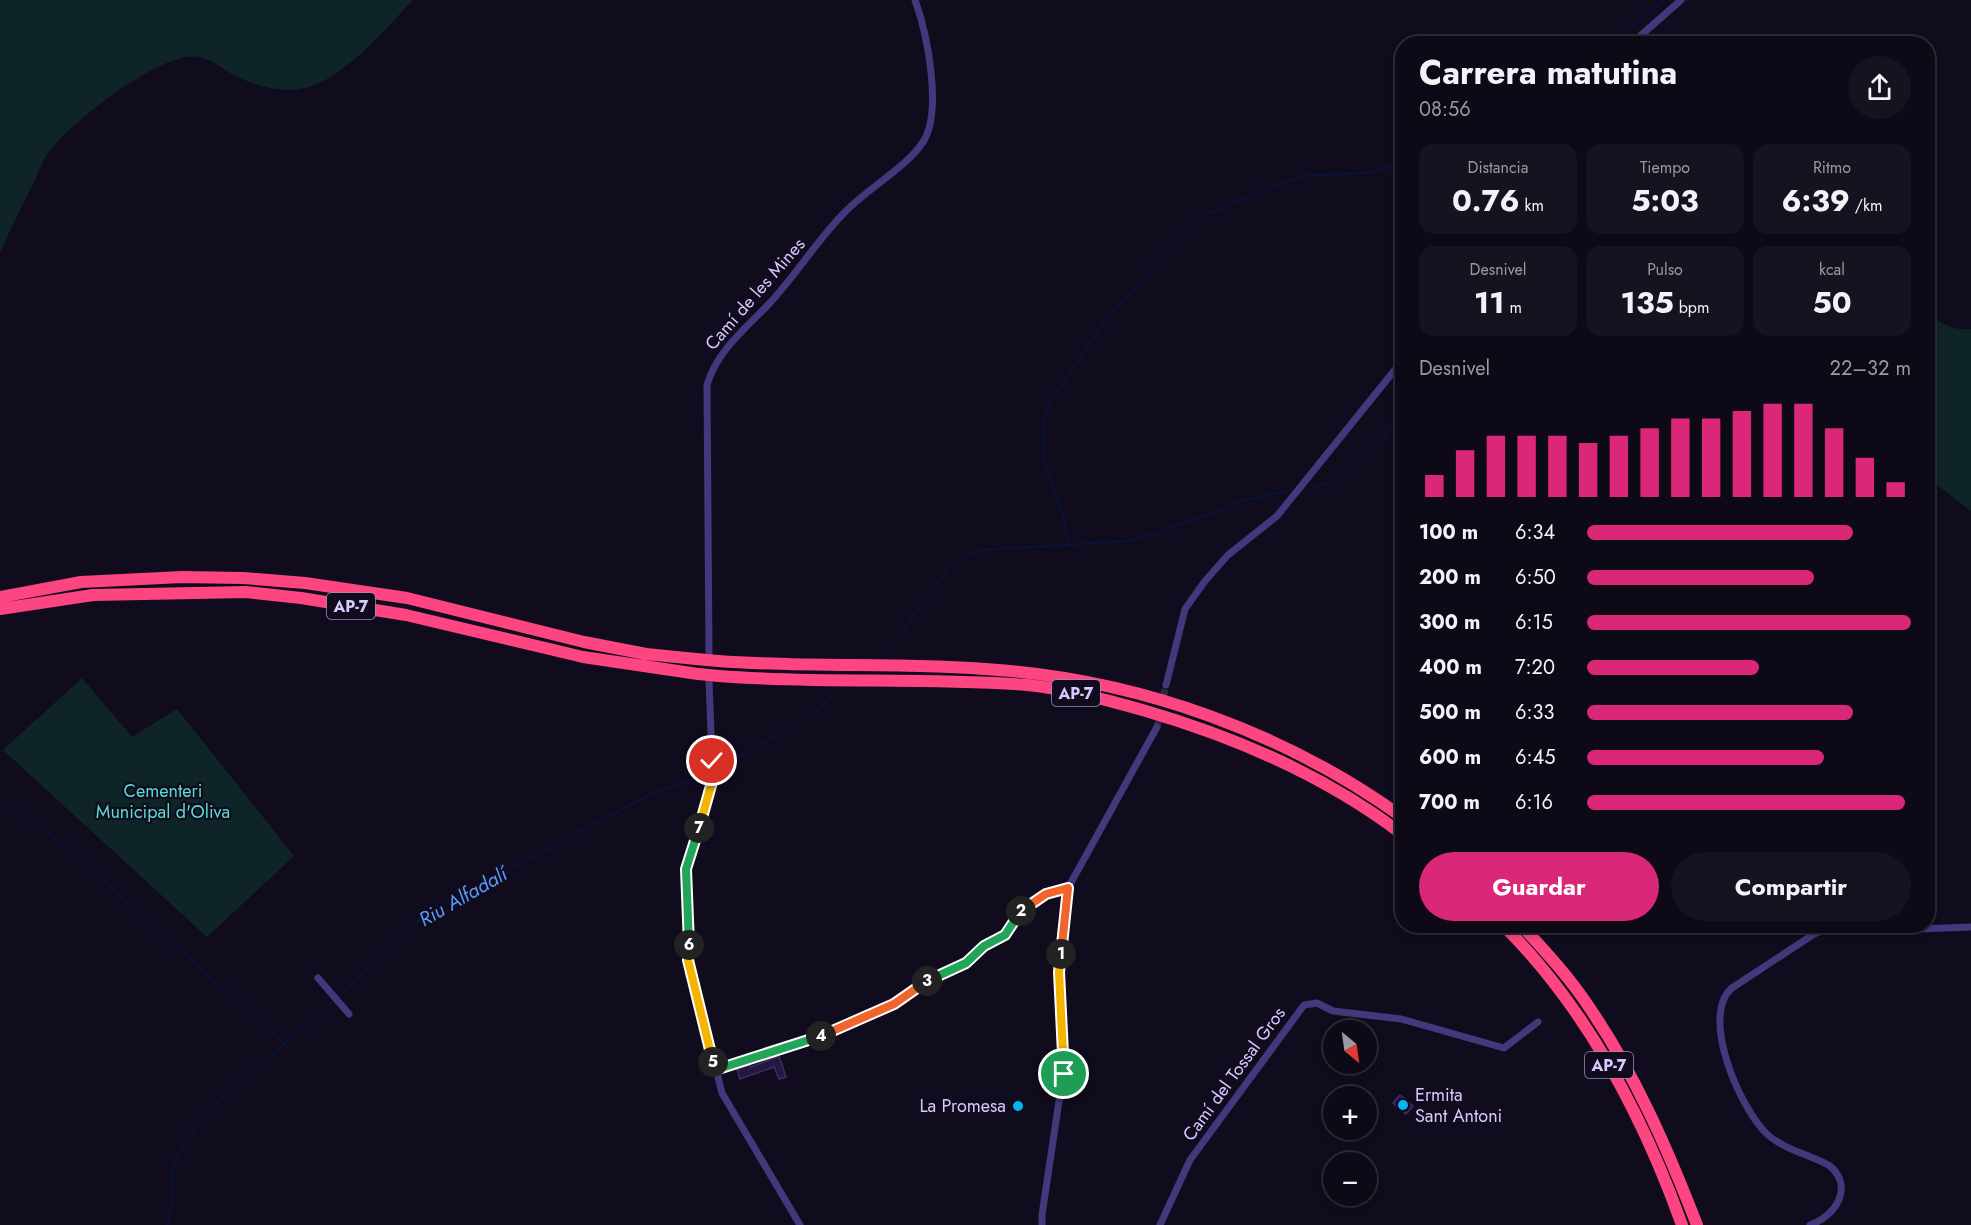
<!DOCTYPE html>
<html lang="es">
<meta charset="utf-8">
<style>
body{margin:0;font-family:Jost,sans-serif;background:#16121f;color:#f1f3f6;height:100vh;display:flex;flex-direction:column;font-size:22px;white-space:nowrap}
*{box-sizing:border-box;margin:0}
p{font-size:20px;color:#9a9aa1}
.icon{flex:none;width:33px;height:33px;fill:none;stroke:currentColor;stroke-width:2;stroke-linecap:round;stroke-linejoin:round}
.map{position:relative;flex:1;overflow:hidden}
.side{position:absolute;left:1395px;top:36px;width:540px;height:897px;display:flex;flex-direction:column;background:#0d0916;border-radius:24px;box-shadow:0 3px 9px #0003,0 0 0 2px #2d2a35}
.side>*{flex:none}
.needle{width:39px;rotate:151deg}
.tools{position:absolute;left:1323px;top:1020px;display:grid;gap:12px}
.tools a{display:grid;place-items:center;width:54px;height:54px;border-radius:50%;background:#0d0916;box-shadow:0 3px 9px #0003,0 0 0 2px #2d2a35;font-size:30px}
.pin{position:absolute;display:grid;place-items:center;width:51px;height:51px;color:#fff;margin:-26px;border:3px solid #fff;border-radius:50%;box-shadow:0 2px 6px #0007}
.km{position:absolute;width:30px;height:30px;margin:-15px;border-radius:50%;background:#222;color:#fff;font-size:16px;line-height:30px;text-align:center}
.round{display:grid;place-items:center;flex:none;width:63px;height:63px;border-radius:32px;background:#16121f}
.summary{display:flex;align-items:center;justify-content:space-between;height:102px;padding:0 24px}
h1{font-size:33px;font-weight:700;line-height:45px}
.metrics{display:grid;grid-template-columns:repeat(3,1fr);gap:9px;height:102px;padding:6px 24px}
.metrics div{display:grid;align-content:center;border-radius:15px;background:#16121f;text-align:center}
.metrics b{font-size:30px;font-weight:700}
.metrics small{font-size:16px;font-weight:400}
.metrics p{font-size:16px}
.chart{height:168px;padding:12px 24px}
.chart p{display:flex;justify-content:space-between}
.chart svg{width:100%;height:108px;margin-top:6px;stroke:#db2777;stroke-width:6}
.cta{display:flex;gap:12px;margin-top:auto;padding:12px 24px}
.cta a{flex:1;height:69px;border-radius:36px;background:#db2777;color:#fff;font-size:24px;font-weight:700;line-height:69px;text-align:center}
.cta a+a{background:#16121f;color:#f1f3f6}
ul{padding:0 24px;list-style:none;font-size:20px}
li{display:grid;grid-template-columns:96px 72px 1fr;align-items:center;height:45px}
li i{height:15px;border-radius:8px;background:#db2777}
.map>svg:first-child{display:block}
.green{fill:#0f2427}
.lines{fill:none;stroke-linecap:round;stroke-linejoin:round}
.stream{stroke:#091339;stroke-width:2}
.building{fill:#25183e;stroke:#402a6a;stroke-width:1.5}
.minor-tunnel{stroke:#2f283f;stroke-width:7;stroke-dasharray:7 3.5;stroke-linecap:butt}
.minor{stroke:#44377c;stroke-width:7}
.motorway{stroke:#fd4582;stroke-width:12}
.motorway-bridge{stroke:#fd4582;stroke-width:12}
.split-1-casing{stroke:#fff;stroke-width:12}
.split-2-casing{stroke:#fff;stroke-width:12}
.split-3-casing{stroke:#fff;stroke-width:12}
.split-4-casing{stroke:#fff;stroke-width:12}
.split-5-casing{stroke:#fff;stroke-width:12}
.split-6-casing{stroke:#fff;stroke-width:12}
.split-7-casing{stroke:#fff;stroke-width:12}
.split-8-casing{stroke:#fff;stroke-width:12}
.split-1{stroke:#f5b400;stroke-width:8}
.split-2{stroke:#f0652b;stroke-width:8}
.split-3{stroke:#22a559;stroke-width:8}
.split-4{stroke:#f0652b;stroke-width:8}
.split-5{stroke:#22a559;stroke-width:8}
.split-6{stroke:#f5b400;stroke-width:8}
.split-7{stroke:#22a559;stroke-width:8}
.split-8{stroke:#f5b400;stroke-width:8}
.poi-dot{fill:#03b6f0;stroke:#110c1d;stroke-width:2}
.labels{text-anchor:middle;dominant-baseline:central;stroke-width:4.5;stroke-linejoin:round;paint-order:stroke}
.shield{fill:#110c1d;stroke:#9c90ba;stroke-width:1.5}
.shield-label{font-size:16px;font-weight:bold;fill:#d7c9fe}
.street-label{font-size:18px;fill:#d7c9fe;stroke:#110c1d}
.park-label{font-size:18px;fill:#57dccf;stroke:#110c1d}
.poi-label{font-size:18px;fill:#d7c9fe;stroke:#110c1d;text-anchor:start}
.water-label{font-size:20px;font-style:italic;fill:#5898fd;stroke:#110c1d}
</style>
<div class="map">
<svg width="1971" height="1225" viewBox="0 0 1971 1225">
<rect width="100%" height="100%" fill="#110c1d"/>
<path class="green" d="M0 0H413C385 29 341 83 300 89 276 93 250 84 230 73 219 66 211 59 198 57 162 50 67 125 48 153 42 162 38 173 34 182 22 205 11 229 0 252Z
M1928 311C1938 324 1954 331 1971 329V511L1928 478Z
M82 678 132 737 177 709 294 856 207 937 3 750Z"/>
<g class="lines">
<path class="stream" d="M1610 44 1664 0
M1315 488 1332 480 1356 464 1402 417
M1069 543 1062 512 1044 463 1043 438 1045 416 1052 399 1105 321 1178 240 1208 213 1301 176 1365 173 1402 164
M893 644 949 567 964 557 981 550 1128 541 1155 534 1246 500 1287 491
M0 802 32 820 73 853 285 1045
M167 1225 171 1211 173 1169 178 1155 195 1128 219 1102 360 977 428 912 649 795 720 769 817 710 832 697"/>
</g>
<path class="building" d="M779 1056 786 1077 779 1079 774 1067 740 1079 737 1069 749 1065 751 1067Z
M1400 1095 1413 1106 1406 1114 1393 1103Z"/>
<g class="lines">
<path class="minor-tunnel" d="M1157 727 1166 685"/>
<path class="minor" d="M1631 44 1681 0
M709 654 707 385C717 351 743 331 767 306 795 277 816 241 845 212 867 189 907 167 923 142 943 111 927 33 915 0
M709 682 713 781 686 869 688 960 722 1093 800 1225
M1166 685 1185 609 1205 581 1228 555 1277 516 1402 361
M1885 926 1920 929 1971 927
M318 978 349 1014
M715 1070 822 1035 894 1003 931 979 966 963 984 946 1005 935 1022 909 1035 899 1046 894 1068 888
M1042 1225V1215L1063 1074 1059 972 1068 888 1157 727
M1160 1225 1190 1160 1304 1005 1317 1003 1333 1011 1401 1019 1504 1048 1538 1022
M1810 1225C1836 1216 1854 1187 1830 1166 1811 1155 1785 1150 1768 1135 1741 1111 1699 1016 1732 988L1814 934 1832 926"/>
<path class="motorway" d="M0 597 81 582 182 577 243 578 305 583 407 598 584 642 646 654 696 659
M0 609 93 595 246 592 301 598 406 615 583 657 698 674
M718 661C811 668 905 662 998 670 1141 681 1286 733 1402 817
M719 676C821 684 924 677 1027 685 1067 689 1108 700 1146 711 1238 738 1326 776 1402 834
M1504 926C1586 1008 1643 1116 1682 1225
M1522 926C1546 952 1570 978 1589 1007 1635 1074 1668 1150 1697 1225"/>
<path class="motorway-bridge" d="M696 659 718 661
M698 674 719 676"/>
</g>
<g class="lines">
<defs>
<path id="split-1" d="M1061 954 1059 972 1064 1074"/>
<path id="split-2" d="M1021 911 1046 894 1068 888 1061 954"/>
<path id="split-3" d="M927 981 966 963 984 946 1005 935 1021 911"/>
<path id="split-4" d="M821 1036 894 1004 927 981"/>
<path id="split-5" d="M713 1062 715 1070 821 1036"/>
<path id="split-6" d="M689 945 688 960 713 1062"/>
<path id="split-7" d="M689 945 686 869 699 828"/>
<path id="split-8" d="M699 828 712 782V761"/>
</defs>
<use href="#split-1" class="split-1-casing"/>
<use href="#split-2" class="split-2-casing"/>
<use href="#split-3" class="split-3-casing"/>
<use href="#split-4" class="split-4-casing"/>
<use href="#split-5" class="split-5-casing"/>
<use href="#split-6" class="split-6-casing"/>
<use href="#split-7" class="split-7-casing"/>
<use href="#split-8" class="split-8-casing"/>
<use href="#split-1" class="split-1"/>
<use href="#split-2" class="split-2"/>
<use href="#split-3" class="split-3"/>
<use href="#split-4" class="split-4"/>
<use href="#split-5" class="split-5"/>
<use href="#split-6" class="split-6"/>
<use href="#split-7" class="split-7"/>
<use href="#split-8" class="split-8"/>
</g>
<g class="poi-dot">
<circle cx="1403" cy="1105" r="6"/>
<circle cx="1018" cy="1106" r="6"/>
</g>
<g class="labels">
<g class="shield">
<rect x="327" y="593" width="48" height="26" rx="4.5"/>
<rect x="1052" y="680" width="48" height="26" rx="4.5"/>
<rect x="1585" y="1052" width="48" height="26" rx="4.5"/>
</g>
<g class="shield-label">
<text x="351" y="606">AP-7</text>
<text x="1076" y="693">AP-7</text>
<text x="1609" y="1065">AP-7</text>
</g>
<g class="street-label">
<text transform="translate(755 294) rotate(-49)">Camí de les Mines</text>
<text transform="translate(1234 1074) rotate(-54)">Camí del Tossal Gros</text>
</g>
<g class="park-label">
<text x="163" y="791">Cementeri<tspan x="163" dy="21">Municipal d'Oliva</tspan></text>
</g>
<g class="poi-label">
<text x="1415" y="1095">Ermita<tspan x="1415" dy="21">Sant Antoni</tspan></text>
<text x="1006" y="1106" text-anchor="end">La Promesa</text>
</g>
<g class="water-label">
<text transform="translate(463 897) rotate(-30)">Riu Alfadalí</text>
</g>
</g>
</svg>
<div class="tools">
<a><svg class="needle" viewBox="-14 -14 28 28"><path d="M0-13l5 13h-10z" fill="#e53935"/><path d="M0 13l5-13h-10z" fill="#9a9aa1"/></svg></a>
<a>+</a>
<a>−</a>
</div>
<div class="pin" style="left:1064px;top:1074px;background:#1e9e55"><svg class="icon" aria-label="arrive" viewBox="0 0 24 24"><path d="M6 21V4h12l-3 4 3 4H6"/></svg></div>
<div class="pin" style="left:712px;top:761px;background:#d93025"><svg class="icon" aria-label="check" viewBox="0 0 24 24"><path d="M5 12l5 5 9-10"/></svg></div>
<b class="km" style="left:1061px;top:954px">1</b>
<b class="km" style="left:1021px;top:911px">2</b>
<b class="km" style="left:927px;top:981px">3</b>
<b class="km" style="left:821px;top:1036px">4</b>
<b class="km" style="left:713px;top:1062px">5</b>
<b class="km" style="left:689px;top:945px">6</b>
<b class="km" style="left:699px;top:828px">7</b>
<section class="side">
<div class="summary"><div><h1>Carrera matutina</h1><p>08:56</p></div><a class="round"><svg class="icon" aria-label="share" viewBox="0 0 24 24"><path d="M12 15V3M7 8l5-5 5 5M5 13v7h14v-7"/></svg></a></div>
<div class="metrics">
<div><p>Distancia</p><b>0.76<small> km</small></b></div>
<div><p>Tiempo</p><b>5:03</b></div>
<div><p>Ritmo</p><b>6:39<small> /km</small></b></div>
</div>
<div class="metrics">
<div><p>Desnivel</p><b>11<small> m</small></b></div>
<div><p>Pulso</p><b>135<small> bpm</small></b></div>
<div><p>kcal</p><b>50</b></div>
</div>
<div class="chart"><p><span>Desnivel</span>22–32 m</p>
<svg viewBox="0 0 160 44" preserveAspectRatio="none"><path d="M5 44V35M15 44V25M25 44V19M35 44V19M45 44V19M55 44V22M65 44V19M75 44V16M85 44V12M95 44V12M105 44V9M115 44V6M125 44V6M135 44V16M145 44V28M155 44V38"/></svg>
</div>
<ul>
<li><b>100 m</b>6:34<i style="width:82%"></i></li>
<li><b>200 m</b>6:50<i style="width:70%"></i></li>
<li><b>300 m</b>6:15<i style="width:100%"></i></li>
<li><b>400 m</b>7:20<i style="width:53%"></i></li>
<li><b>500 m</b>6:33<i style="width:82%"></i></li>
<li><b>600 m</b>6:45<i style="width:73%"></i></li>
<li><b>700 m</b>6:16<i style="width:98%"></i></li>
</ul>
<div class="cta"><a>Guardar</a><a>Compartir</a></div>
</section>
</div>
